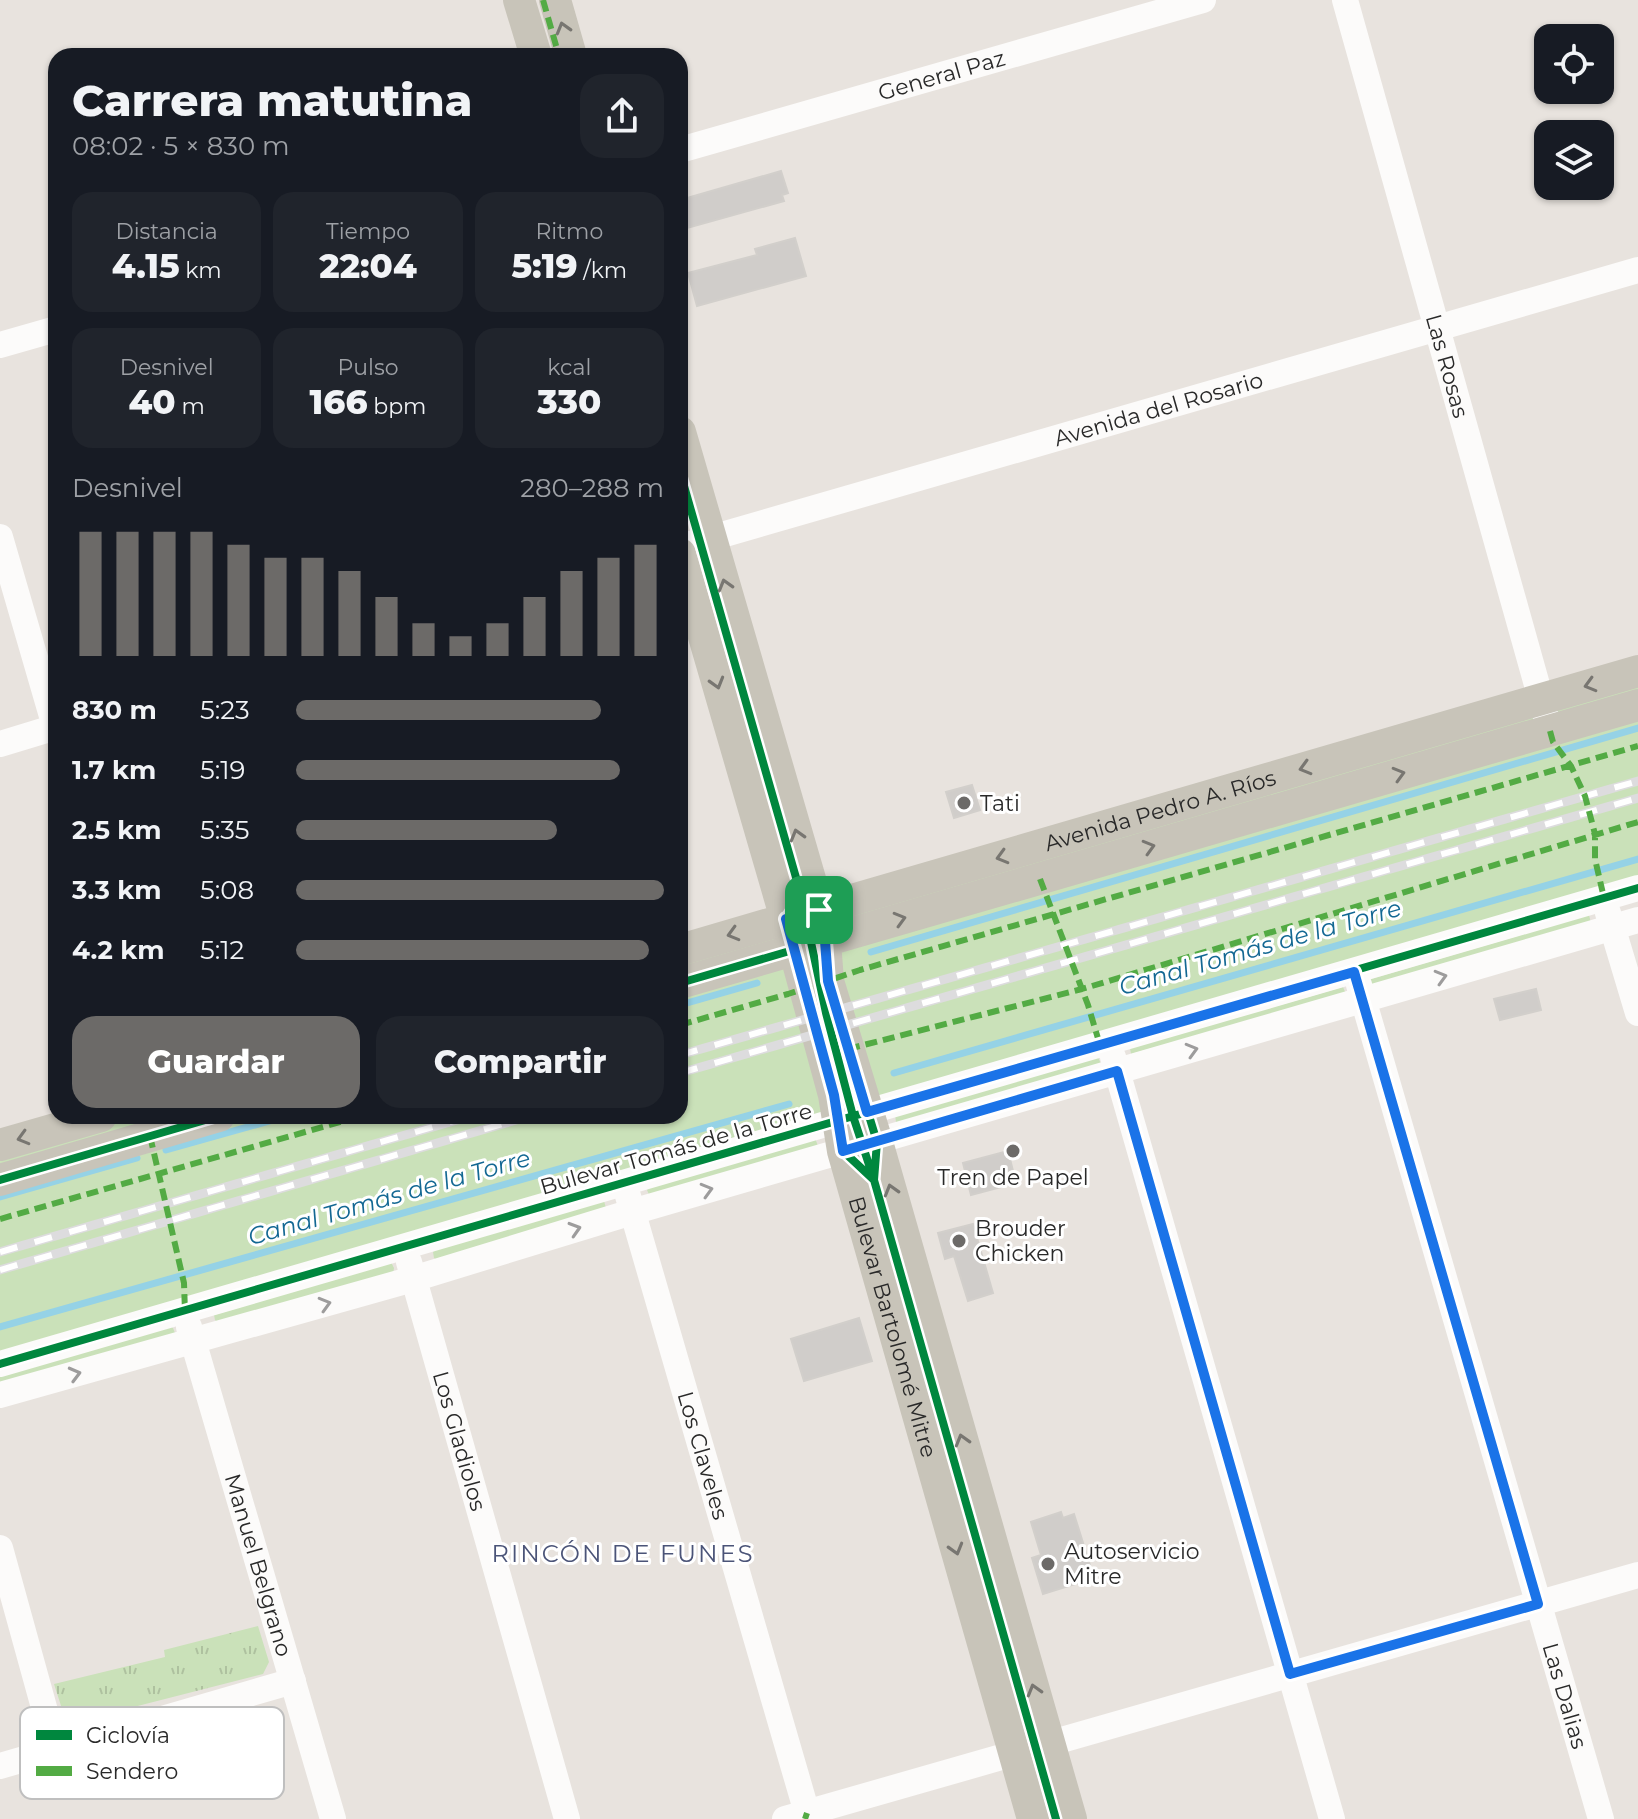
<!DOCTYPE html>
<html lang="es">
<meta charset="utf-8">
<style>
body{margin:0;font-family:Montserrat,sans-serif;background:#20242c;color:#f1f3f6;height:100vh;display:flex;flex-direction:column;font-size:30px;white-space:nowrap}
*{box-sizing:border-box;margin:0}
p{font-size:26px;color:#9ea1a6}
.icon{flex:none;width:44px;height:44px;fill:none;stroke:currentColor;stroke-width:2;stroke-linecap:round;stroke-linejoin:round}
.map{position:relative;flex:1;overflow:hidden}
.sheet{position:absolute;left:48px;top:48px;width:640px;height:1076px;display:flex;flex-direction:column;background:#171b24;border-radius:24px;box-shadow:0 2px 6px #0004}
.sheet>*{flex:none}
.buttons{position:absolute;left:1534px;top:24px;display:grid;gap:16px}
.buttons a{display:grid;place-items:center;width:80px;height:80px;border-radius:16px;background:#171b24;box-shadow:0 2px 6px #0004;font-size:40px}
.pin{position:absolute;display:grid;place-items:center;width:68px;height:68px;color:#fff;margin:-34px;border-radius:16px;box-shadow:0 4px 12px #0006}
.round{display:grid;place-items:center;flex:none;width:84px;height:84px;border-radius:24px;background:#20242c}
.summary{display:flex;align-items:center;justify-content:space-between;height:136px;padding:0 24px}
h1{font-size:44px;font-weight:800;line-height:60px}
.stats{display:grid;grid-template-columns:repeat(3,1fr);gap:12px;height:136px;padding:8px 24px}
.stats div{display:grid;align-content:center;border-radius:20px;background:#20242c;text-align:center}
.stats b{font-size:34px;font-weight:800}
.stats small{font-size:22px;font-weight:400}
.stats p{font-size:22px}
.chart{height:224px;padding:16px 24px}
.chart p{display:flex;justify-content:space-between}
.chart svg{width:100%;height:144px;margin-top:8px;stroke:#6c6a68;stroke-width:6}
.primary-button{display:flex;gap:16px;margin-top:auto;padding:16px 24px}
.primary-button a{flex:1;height:92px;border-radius:24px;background:#6c6a68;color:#fff;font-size:32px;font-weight:800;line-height:92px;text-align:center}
.primary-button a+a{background:#20242c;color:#f1f3f6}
ul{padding:0 24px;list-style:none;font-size:26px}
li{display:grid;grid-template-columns:128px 96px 1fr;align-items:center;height:60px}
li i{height:20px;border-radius:10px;background:#6c6a68}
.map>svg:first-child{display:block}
.grass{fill:#cae1b9}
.park{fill:url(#park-tufts)}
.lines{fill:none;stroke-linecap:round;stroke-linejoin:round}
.stream{stroke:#95d2e6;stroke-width:7}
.building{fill:#d0cdca;stroke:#d2cfcb;stroke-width:2}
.minor{stroke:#fcfbfa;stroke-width:26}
.major{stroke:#c8c4b9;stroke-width:32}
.rail-casing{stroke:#dddcde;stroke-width:9}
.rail{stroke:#fff;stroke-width:6;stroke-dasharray:18;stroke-linecap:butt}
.quiet{stroke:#53ab44;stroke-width:6;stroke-dasharray:12 6;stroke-linecap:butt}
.cycleway-casing{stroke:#fff;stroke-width:13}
.cycleway{stroke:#00873e;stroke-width:8}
.oneway{stroke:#787671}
.oneway2{stroke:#9d9c9c}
.route-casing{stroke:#fff;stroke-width:16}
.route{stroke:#1a73e8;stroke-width:10}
.poi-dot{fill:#6c6a68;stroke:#fff;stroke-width:3}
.labels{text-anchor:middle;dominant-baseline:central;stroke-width:6;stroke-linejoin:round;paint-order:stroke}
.street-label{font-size:22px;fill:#292929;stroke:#fff}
.poi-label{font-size:22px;fill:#292929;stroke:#fff;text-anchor:start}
.water-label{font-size:24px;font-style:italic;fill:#136893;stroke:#fff}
.neighbourhood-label{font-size:24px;letter-spacing:2px;fill:#4b5478;stroke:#fff}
.key{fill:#fff;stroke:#bfbfbf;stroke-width:2}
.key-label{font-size:22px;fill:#292929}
</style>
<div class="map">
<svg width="1638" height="1819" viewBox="0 0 1638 1819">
<defs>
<pattern id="park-tufts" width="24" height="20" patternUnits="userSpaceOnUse" patternTransform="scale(2)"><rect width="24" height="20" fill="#cae1b9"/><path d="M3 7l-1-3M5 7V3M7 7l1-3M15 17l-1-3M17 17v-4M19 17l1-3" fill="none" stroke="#aec19f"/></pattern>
</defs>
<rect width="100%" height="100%" fill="#e8e3de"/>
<path class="grass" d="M1638 671V888L0 1364V1145L101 1116H680V950Z
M1589 915 1591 923 1372 985 1371 979Z
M1343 987 1346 994 1131 1054 1130 1048Z
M1098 1057 1101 1064 902 1125 896 1122 895 1115Z
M815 1138 818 1146 650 1197 647 1190 651 1183Z
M869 1170 1028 1720 1021 1724 863 1172Z
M604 1201 606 1208 439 1262 434 1258 433 1252 437 1247Z
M391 1262 394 1268 393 1274 218 1323 215 1320 214 1315Z
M169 1325 173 1328 175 1333 0 1387V1369Z"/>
<path class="park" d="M258 1626 269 1662 263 1674 75 1722 63 1712 54 1684 165 1657 164 1650Z"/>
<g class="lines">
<path class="stream" d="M871 952 1638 728
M680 1005 757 983
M894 1073 1638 859
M166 1150 287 1116
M0 1197 137 1158
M0 1327 789 1104"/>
</g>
<path class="building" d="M781 171 788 193 782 195 784 201 680 230V200Z
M795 238 806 276 697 306 688 273 757 255 755 249Z
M972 785 980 810 954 818 946 792Z
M1536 989 1541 1010 1500 1020 1494 999Z
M1008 1151 1016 1183 971 1195 963 1163Z
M973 1224 993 1293 968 1301 954 1256 945 1259 938 1233Z
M859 1318 872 1361 804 1381 791 1339Z
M1061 1512 1063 1518 1074 1514 1094 1578 1043 1594 1032 1558 1041 1555 1031 1522Z"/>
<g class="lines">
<g class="minor">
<path id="s1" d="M1345 0 1546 717"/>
<path id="s2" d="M680 150 1203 0"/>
<path d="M0 345 56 329"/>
<path d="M0 537 56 730"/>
<path id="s3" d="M680 547 1638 270"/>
<path d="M0 744 56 727"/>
<path d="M1608 913 1638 1013"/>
<path id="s4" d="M1359 985 1601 1819"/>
<path d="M1113 1057 1332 1819"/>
<path id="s5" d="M628 1196 807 1813 805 1819"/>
<path id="s6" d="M409 1262 567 1819"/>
<path id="s7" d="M189 1327 333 1819"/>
<path d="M0 1364 1638 888"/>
<path d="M0 1395 413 1279 632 1212 1638 920"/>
<path d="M0 1548 56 1751"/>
<path d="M0 1766 293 1681"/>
<path d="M785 1819 1638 1575"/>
</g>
<g class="major">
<path d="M519 0 536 56"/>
<path d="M555 0 571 56"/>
<path d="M680 432 819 910 825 941 828 981 877 1142 1071 1819"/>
<path id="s8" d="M680 554 786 919 834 1095 843 1151 1033 1819"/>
<path id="s9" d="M680 950 1638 671"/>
<path d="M680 983 1638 705"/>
<path d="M0 1145 101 1116"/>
<path d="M0 1180 219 1116"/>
</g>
<defs>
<path id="rail" d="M680 1055 1638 781
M680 1073 1638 798
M0 1252 471 1116
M0 1270 530 1116"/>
</defs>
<use href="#rail" class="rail-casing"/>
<use href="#rail" class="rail"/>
<path class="quiet" d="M543 0 559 56
M1550 731 1553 742 1571 766 1585 796 1595 834V859L1604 898
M1040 879 1088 1005 1100 1045
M680 1025 788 994 860 970 1638 746
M848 1049 1082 989 1638 822
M150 1136 184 1283 185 1312
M0 1219 361 1116
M805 1819 807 1813"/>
<defs>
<path id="cycleway" d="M680 472 801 895 826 1013 853 1116 874 1180 1056 1819
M801 895 819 910 825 941 828 981 877 1142 874 1180 843 1151 834 1095 786 919Z
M680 983 793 950
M0 1180 219 1116
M0 1364 1638 888"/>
</defs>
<use href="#cycleway" class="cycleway-casing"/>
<use href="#cycleway" class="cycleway"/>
</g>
<defs><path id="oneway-chevron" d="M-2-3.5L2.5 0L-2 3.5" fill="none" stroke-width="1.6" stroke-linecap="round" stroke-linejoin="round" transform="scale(2)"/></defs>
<g class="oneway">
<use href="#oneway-chevron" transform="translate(563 28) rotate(-106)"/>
<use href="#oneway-chevron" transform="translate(725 585) rotate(-106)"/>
<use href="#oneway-chevron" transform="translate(717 683) rotate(74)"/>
<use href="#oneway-chevron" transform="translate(1590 685) rotate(164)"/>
<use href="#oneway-chevron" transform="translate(1305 768) rotate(164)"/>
<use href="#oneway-chevron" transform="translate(1399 774) rotate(-16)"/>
<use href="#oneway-chevron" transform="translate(797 835) rotate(-106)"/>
<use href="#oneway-chevron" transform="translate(1149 847) rotate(-16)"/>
<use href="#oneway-chevron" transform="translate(1002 857) rotate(164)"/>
<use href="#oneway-chevron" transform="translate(900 919) rotate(-16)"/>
<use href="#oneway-chevron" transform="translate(733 934) rotate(164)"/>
<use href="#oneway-chevron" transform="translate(23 1138) rotate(164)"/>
<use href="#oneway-chevron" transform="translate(891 1190) rotate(-106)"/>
<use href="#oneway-chevron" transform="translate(962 1440) rotate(-106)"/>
<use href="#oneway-chevron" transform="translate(956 1549) rotate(74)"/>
<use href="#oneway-chevron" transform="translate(1034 1690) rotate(-106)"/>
</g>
<g class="oneway2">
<use href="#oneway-chevron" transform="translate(1441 977) rotate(-16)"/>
<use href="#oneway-chevron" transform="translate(1192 1050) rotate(-16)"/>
<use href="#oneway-chevron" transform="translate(707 1190) rotate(-16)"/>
<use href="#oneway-chevron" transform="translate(575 1229) rotate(-17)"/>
<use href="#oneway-chevron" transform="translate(325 1304) rotate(-16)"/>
<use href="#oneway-chevron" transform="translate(75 1374) rotate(-15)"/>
</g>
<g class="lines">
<defs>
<path id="route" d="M819 910 825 941 828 981 867 1112 1354 972 1538 1604 1290 1674 1117 1071 843 1151 834 1095 786 919Z"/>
</defs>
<use href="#route" class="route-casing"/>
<use href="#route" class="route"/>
</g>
<g class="poi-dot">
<circle cx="964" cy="803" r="8"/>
<circle cx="1013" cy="1151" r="8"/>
<circle cx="959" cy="1241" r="8"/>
<circle cx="1048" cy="1564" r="8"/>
</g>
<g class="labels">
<g class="street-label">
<text stroke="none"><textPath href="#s2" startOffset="272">General Paz</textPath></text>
<text stroke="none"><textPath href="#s1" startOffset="380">Las Rosas</textPath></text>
<text stroke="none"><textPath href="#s3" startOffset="498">Avenida del Rosario</textPath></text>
<text stroke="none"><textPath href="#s9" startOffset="500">Avenida Pedro A. Ríos</textPath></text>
<text transform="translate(676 1149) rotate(-16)">Bulevar Tomás de la Torre</text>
<text stroke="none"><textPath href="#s8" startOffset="802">Bulevar Bartolomé Mitre</textPath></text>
<text stroke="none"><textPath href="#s6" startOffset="186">Los Gladiolos</textPath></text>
<text stroke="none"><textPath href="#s5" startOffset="270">Los Claveles</textPath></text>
<text stroke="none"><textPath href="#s7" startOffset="248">Manuel Belgrano</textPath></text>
<text stroke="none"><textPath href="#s4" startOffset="740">Las Dalias</textPath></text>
</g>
<g class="poi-label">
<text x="980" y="803">Tati</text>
<text x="1013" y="1177" text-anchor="middle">Tren de Papel</text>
<text x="975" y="1228">Brouder<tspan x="975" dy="25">Chicken</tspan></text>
<text x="1064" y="1551">Autoservicio<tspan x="1064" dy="25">Mitre</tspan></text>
</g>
<g class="water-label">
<text transform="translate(1260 947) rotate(-16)">Canal Tomás de la Torre</text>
<text transform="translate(389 1197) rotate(-16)">Canal Tomás de la Torre</text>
</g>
<g class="neighbourhood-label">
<text x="623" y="1553">RINCÓN DE FUNES</text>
</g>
</g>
<rect x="20" y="1707" width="264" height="92" rx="12" class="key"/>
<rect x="36" y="1730" width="36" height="10" fill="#00873e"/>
<rect x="36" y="1766" width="36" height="10" fill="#53ab44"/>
<g class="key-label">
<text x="86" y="1743">Ciclovía</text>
<text x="86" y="1779">Sendero</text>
</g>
</svg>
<div class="buttons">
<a><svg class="icon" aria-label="locate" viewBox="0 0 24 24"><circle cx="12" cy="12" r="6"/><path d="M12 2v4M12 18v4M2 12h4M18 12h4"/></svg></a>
<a><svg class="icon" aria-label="layers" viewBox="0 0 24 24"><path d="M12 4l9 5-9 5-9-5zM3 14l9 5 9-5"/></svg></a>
</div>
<div class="pin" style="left:819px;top:910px;background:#1e9e55"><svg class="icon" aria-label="arrive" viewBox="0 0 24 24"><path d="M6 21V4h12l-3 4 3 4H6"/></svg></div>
<section class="sheet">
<div class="summary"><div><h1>Carrera matutina</h1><p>08:02 · 5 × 830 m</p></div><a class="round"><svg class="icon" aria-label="share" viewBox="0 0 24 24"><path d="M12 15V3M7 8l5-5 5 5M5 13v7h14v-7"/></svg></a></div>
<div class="stats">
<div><p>Distancia</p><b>4.15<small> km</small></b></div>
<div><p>Tiempo</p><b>22:04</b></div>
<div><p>Ritmo</p><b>5:19<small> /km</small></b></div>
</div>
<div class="stats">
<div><p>Desnivel</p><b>40<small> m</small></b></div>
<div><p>Pulso</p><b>166<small> bpm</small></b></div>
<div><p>kcal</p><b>330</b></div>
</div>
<div class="chart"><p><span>Desnivel</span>280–288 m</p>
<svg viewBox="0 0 160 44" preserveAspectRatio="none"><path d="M5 44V6M15 44V6M25 44V6M35 44V6M45 44V10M55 44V14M65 44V14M75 44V18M85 44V26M95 44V34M105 44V38M115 44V34M125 44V26M135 44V18M145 44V14M155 44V10"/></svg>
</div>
<ul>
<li><b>830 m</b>5:23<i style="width:83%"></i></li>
<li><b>1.7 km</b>5:19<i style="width:88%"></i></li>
<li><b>2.5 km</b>5:35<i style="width:71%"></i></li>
<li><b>3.3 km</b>5:08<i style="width:100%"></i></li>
<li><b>4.2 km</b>5:12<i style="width:96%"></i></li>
</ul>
<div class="primary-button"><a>Guardar</a><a>Compartir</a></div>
</section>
</div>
